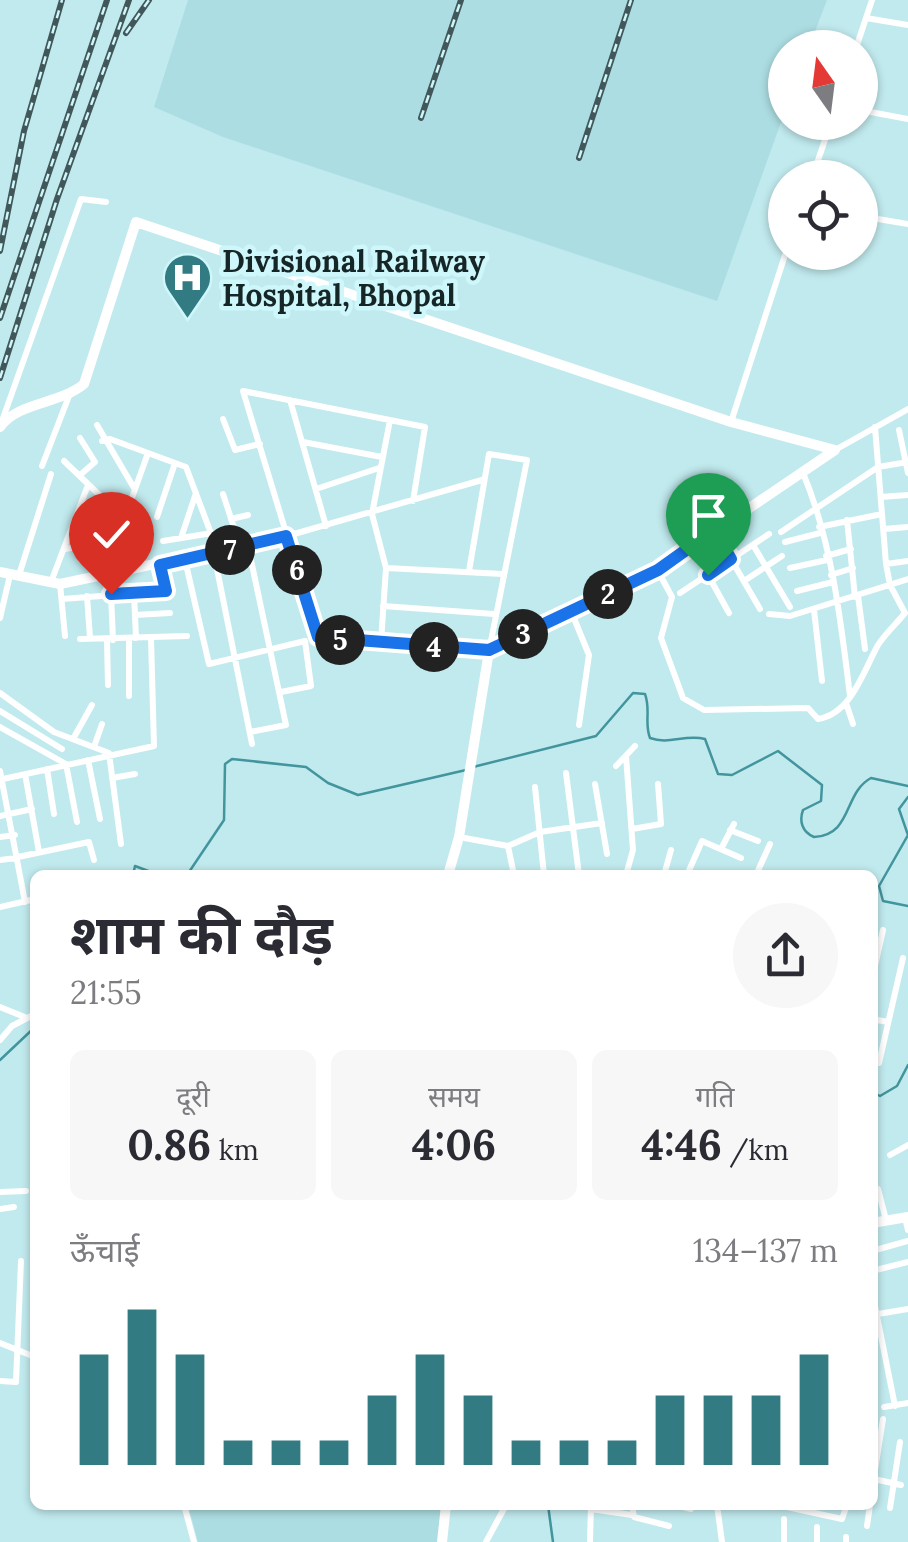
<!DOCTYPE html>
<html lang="hi">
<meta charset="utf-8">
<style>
body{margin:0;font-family:Lora,"Noto Sans Devanagari",serif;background:#f7f7f7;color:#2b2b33;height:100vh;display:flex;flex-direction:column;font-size:38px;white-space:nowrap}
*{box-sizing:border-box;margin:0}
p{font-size:32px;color:#7c7c81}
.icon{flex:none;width:55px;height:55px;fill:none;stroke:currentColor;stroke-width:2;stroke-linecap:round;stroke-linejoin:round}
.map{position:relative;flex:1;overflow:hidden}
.details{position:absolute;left:30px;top:870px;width:848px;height:640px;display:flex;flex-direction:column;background:#fff;border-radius:15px;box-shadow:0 2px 8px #0004}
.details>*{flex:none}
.needle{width:65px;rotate:346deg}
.controls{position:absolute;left:768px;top:30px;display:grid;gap:20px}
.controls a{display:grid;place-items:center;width:110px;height:110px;border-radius:50%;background:#fff;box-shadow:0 2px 8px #0004;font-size:50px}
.pin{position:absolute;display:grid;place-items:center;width:85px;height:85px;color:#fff;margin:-102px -42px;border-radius:50% 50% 50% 0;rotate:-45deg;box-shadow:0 0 10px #0007}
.pin .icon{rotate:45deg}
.km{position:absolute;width:50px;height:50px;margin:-25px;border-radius:50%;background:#222;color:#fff;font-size:28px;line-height:50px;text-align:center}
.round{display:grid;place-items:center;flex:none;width:105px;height:105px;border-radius:52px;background:#f7f7f7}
.overview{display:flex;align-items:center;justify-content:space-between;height:170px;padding:0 40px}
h1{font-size:55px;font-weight:700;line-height:75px}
.metrics{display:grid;grid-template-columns:repeat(3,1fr);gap:15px;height:170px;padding:10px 40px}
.metrics div{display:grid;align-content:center;border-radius:15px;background:#f7f7f7;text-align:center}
.metrics b{font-size:42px;font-weight:700}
.metrics small{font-size:28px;font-weight:400}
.metrics p{font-size:28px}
.chart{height:280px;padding:20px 40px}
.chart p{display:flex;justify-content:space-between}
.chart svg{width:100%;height:180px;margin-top:10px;stroke:#337b82;stroke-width:6}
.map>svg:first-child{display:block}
.built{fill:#acdde2}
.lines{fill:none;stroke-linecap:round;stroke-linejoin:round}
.stream{stroke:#42959d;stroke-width:2.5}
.street{stroke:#fff;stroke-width:6}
.secondary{stroke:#fff;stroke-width:10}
.rail-casing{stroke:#415759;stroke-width:6}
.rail{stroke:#cef7fb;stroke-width:2.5;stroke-dasharray:8;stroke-linecap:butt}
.route-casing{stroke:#fff;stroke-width:20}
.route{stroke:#1a73e8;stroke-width:12}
.labels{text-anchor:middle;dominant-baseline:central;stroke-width:9;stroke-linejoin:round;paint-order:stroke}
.poi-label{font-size:30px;font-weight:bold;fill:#162627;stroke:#cef7fb;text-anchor:start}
</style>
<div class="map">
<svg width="908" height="1542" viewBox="0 0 908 1542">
<rect width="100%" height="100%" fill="#c1eaee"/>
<path class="built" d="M188 0H827L809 47 785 48V111L717 301 223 137 154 107Z
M188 1505H441L442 1528 437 1542H198Z"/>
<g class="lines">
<path class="stream" d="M473 767 596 736 633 693 645 694C651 710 644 723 650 738 669 745 685 734 705 739L718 774 732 775 778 751 822 785 821 801 803 810C799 821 802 832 814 837 853 835 843 793 871 778L908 786
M908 797 899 809 908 835 879 886 883 901 908 906
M133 875 135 866 159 875
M187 875 224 820 225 764 232 759 306 767 328 783 358 795 466 770
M0 1060 35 1027
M872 1092 880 1096 897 1086 908 1065
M548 1505 553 1542"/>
<path class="street" d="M866 18 908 25
M856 48 872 0
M860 110 908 119
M812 178 831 122
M860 216 908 224
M290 400 326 526
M223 419 235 450 260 444
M2 421 81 199 106 202
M731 422 786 252
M97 425 134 488
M899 430 908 473
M102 441 110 439 186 467 218 552
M303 442 382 457
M835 450 908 409
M64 461 115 510 112 515 77 516
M42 466 69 396
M803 473C832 542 841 622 850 696
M80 475 95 462 80 438
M316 489 379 468
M223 494 240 546
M881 497 908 495
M413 501 425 427 243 391 287 536 482 480
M129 506 148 453
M157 517 175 463
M231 519 248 515
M847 520 855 597
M819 527 882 514
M884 529 908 527
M714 530 760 609
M781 532 878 467 908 462
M181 538 196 493
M163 541 212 533
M785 542 820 533
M753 545 790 607
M248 546 286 725 250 732
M65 549 112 541
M214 554 252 744
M826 556 851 549
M185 560 209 664 305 641 311 686 281 692
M886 564 908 561
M386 568 503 574
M790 568 827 560
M469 571 489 454 527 460 489 651
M658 571 672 597 661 638 683 698 704 710 808 708 818 719C851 714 863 672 878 645 885 634 896 624 905 613L890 585 886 564 875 427
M19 575 51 474
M708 575 729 613
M831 575 853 568
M744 581 782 556
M51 582 88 485
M60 584 65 636
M797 591 833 582
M134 593 136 638
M680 593 769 534
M111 594 113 640
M87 596 90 638
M858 596 865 649
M62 599 166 591 159 565
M383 606 494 614
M814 610 822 681
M571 611 589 655 579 725
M769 614 790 616 908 579
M135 615 170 613
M0 618 10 575
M80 639 187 636
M129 639V696
M107 640 108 685
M381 642 386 568 372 514 390 420
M0 693 54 732 109 753 121 844
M846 703 853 724
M0 711 62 749
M0 727 66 764 77 822
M73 739 92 705
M94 747 102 724
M88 760 100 819
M616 766 635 746
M47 769 54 814
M0 771 25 902
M566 773 579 875
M25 774 39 852
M112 778 135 774
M3 779 154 746 151 638
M595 784 607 854
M535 787 544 875
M0 816 32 809
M632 829 661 824 658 784
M730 830 758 841
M0 837 15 835
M459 837 508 846 540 832 602 823
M508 846 514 875
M721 849 734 824
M18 857 89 842 94 860
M0 860 16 858
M626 875 633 850 626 756
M664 875 671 850
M687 875 702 841 741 858
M756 875 770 844
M0 907 35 899
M872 979 883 930
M0 1007 27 1018
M872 1019 888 1022
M0 1040 12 1026 35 1014
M879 1063 903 958
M890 1155 908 1145
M878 1189 886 1220
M0 1192 26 1191
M0 1209 14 1207
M905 1218 908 1230
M872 1251 908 1241
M872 1271 908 1262
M872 1291 895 1406
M872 1315 908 1309
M0 1343 35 1357
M0 1381 16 1382 21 1261
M884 1407 908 1403
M874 1479 901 1485
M872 1489 883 1419
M184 1505 194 1542
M632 1505 634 1517 669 1526
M675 1505 691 1509
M717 1505 722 1542
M778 1505 842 1519 847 1505
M890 1508 900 1442
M591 1509 632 1515
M867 1526 870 1505
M817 1527V1542
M846 1537V1542
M486 1542 506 1505
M590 1542 591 1505
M784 1542V1519"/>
<path class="secondary" d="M0 427C18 402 60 404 84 384L136 222 731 422 835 450 658 570 489 651 318 637 287 536 60 584 0 572
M448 875 459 837 489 651
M872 1223 908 1217
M442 1542 446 1505"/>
<defs>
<path id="rail" d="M126 33 149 0
M421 118 461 0
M579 158 631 0
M0 251 24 131 62 0
M0 318 107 0
M0 378 57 199 129 0"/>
</defs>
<use href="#rail" class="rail-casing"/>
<use href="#rail" class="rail"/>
</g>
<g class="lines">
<defs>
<path id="route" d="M111 594 166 591 160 565 286 536 318 637 489 650 658 570 714 530 731 559 708 575"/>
</defs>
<use href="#route" class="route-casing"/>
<use href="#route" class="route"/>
</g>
<defs>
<symbol id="hospital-pin" viewBox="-11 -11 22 30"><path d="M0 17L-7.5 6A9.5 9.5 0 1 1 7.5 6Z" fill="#337b82" stroke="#cef7fb"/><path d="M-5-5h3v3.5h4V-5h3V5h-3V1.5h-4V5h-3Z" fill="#fff"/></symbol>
</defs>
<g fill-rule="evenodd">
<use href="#hospital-pin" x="160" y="250" width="55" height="75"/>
</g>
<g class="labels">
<g class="poi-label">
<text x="222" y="261">Divisional Railway<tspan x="222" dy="34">Hospital, Bhopal</tspan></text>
</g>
</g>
</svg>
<div class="controls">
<a><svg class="needle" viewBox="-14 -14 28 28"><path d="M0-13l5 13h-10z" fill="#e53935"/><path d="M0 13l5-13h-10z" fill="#7c7c81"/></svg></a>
<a><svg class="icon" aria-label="locate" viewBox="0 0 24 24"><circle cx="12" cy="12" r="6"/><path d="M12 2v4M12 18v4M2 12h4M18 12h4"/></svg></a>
</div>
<div class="pin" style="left:708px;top:575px;background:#1e9e55"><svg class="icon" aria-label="arrive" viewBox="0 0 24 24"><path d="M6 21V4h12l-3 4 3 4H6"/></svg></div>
<div class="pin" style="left:111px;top:594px;background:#d93025"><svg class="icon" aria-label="check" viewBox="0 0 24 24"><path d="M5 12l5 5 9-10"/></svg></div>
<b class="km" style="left:608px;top:594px">2</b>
<b class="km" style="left:523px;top:634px">3</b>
<b class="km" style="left:434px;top:647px">4</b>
<b class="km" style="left:340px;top:640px">5</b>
<b class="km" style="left:297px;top:570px">6</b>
<b class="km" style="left:230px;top:550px">7</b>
<section class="details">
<div class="overview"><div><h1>शाम की दौड़</h1><p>21:55</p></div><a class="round"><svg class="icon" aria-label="share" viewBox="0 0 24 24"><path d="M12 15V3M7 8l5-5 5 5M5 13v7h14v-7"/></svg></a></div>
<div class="metrics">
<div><p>दूरी</p><b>0.86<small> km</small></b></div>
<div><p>समय</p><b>4:06</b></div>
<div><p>गति</p><b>4:46<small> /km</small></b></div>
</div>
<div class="chart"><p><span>ऊँचाई</span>134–137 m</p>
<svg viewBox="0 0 160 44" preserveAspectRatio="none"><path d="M5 44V17M15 44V6M25 44V17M35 44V38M45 44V38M55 44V38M65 44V27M75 44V17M85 44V27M95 44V38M105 44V38M115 44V38M125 44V27M135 44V27M145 44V27M155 44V17"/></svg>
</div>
</section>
</div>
